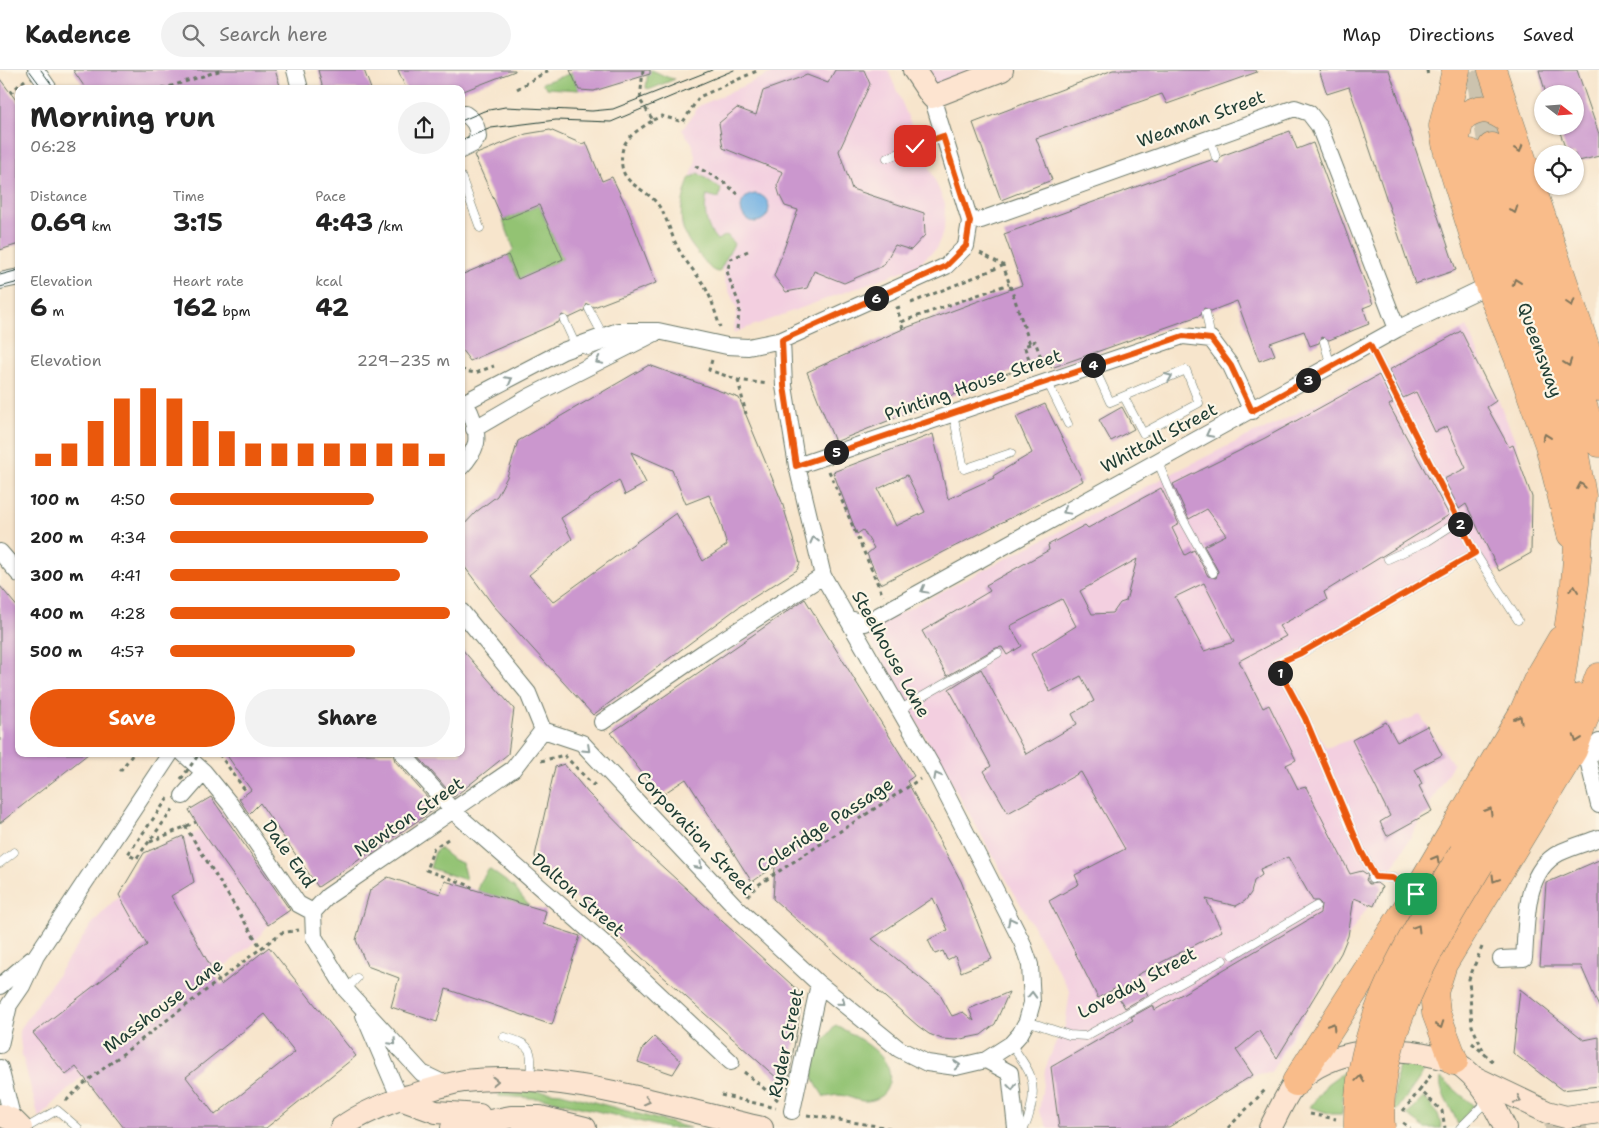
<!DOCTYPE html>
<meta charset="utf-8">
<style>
body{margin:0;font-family:"Shantell Sans",sans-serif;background:#f2f2f2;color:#222;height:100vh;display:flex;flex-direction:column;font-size:19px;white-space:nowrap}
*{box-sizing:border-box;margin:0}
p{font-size:16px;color:#767676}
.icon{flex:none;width:28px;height:28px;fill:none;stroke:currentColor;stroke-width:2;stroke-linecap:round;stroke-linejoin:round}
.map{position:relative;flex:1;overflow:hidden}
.details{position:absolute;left:15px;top:15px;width:450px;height:672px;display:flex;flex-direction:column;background:#fff;border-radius:10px;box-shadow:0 1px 4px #0004}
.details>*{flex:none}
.needle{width:32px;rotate:107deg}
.buttons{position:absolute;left:1534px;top:15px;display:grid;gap:10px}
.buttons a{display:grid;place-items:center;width:50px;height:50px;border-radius:50%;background:#fff;box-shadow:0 1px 4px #0004;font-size:25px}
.pin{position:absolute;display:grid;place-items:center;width:42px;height:42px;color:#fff;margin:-21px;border-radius:10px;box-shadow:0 2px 8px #0006}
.km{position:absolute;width:25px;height:25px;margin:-12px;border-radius:50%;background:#222;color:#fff;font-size:14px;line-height:25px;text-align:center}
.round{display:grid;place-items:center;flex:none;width:52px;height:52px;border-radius:26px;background:#f2f2f2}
.head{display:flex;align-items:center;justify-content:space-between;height:85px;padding:0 15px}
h1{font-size:28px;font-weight:700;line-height:38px}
.figures{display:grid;grid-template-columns:repeat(3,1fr);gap:8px;height:85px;padding:5px 15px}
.figures div{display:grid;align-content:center}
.figures b{font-size:25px;font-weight:700}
.figures small{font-size:14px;font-weight:400}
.figures p{font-size:14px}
.chart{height:140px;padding:10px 15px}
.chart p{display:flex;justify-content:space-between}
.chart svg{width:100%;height:90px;margin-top:5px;stroke:#ea580c;stroke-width:6}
.action{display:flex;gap:10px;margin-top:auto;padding:10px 15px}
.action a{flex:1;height:58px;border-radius:30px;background:#ea580c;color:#fff;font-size:20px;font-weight:700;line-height:58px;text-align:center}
.action a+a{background:#f2f2f2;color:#222}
ul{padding:0 15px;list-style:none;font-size:16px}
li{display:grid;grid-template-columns:80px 60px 1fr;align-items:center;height:38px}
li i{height:12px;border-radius:6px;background:#ea580c}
header{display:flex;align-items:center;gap:30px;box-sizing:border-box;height:70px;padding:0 25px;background:#fff;border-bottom:1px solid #e0e0e0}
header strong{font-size:24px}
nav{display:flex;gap:28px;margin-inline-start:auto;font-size:18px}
.search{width:350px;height:45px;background:#f2f2f2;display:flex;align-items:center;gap:12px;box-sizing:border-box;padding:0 18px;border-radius:28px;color:#767676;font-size:19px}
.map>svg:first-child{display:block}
.built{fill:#f3cfe0}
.green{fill:#93c373;stroke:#598054}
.water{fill:#6eafe2;stroke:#46768b}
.building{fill:#cb97ce;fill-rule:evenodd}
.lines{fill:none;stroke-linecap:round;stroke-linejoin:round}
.secondary-tunnel{stroke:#ccc3ae;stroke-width:22;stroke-dasharray:22 11;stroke-linecap:butt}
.highway-tunnel{stroke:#ccc3ae;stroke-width:28;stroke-dasharray:28 14;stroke-linecap:butt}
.lane-casing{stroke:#6b7869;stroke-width:9}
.street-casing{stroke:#6b7869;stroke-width:18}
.secondary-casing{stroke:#6b7869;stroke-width:24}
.highway-casing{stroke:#6b7869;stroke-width:29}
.path{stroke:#6b7869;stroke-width:3;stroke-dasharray:4 4;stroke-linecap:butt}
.lane{stroke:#fff;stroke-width:8}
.street{stroke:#fff;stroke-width:16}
.secondary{stroke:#fde4d0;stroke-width:22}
.highway{stroke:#f9bc8a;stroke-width:28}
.tram{stroke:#1f3d34;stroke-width:1}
.highway-bridge-casing{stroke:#6b7869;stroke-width:29;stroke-linecap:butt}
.path-bridge{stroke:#6b7869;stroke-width:3;stroke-dasharray:4 4;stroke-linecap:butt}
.highway-bridge{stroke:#f9bc8a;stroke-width:28}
.oneway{stroke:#81765b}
.oneway2{stroke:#8f9e9a}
.oneway3{stroke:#8e9082}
.route-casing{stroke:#fff;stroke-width:10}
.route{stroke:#ea580c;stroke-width:6}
.labels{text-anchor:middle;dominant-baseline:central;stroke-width:4.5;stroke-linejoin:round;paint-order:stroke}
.street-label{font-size:18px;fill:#1f3d34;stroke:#fcf5e5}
</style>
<header>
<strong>Kadence</strong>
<div class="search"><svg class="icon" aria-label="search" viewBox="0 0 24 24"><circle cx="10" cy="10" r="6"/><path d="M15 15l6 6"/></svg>Search here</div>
<nav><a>Map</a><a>Directions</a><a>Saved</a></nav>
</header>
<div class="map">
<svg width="1599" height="1058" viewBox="0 0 1599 1058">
<rect width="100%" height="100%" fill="#fcf5e5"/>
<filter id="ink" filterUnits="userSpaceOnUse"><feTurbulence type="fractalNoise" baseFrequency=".02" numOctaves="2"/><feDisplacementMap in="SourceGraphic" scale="10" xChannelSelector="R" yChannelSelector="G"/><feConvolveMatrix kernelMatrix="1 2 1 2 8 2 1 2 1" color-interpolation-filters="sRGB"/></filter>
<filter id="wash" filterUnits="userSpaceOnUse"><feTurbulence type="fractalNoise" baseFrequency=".0096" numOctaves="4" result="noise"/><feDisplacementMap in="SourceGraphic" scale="20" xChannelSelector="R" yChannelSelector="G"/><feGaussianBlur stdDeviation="1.12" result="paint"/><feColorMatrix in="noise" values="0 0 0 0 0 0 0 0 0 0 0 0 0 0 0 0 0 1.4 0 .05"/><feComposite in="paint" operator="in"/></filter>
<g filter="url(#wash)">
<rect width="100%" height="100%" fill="#f7e5cc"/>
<path class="built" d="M778 0H888L945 134 944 160 936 179 916 196 733 263 737 239 725 212 723 199 716 202 711 198 690 175 681 155V137L696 90 692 73 682 60 699 36Z
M914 0H1002L932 27Z
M1467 257 1515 370 1532 427 1531 483 1491 503 1475 483 1276 594 1326 678 1420 645 1453 694 1381 818 1348 866 1341 883 1271 1002 1253 1005 1169 1057 1048 1058 1039 1042 1045 1000 1054 976 1065 956 1070 921 865 561 1171 404 1254 363 1264 360Z
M201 760 268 855 254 873 78 1010 39 1048 22 985 19 961 92 854 119 825 150 782Z"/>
<path class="green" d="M648 0C657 0 664 8 675 9L651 19 646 18Z
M572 3 579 20 547 18 542 13Z
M698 103 721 119 719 128 707 125C703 141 706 158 717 170L727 165 734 174 719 202C711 202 707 194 702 188 676 160 678 144 689 109Z
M539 135 563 189 519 209 508 185 514 179 503 150Z
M439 778 454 790 462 793 466 810 430 798 435 782Z
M489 799 514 817 530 837 478 821 479 814Z
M836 955C856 967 901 988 887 1018 884 1024 880 1028 873 1030 859 1034 852 1026 839 1025 834 1025 829 1027 824 1027 820 1020 814 1013 813 1005 809 988 826 967 836 955Z
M1399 994 1426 999 1397 1040 1393 1041 1395 1017Z
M1345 1001 1342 1044H1331L1310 1037 1327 1014Z
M1441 1008 1473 1035 1458 1056C1454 1039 1438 1025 1441 1008Z
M499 1018 561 1023 690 1058H667L547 1029 499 1026Z
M1424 1027 1438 1044 1442 1058H1425L1407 1045Z"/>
<path class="water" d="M741 138a14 14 0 1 1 28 0a14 14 0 1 1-28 0Z"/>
<g id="blocks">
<path class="building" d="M73 0H275L281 19H86Z
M318 0H364L371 19H323Z
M398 0H515V1L461 22V19H406Z
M570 0H650V4L594 21 579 20Z
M835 0H864L870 14 839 81 852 119 924 143 925 165 911 180 895 175 883 196 844 213 814 201 807 218 786 222 774 206 798 140 785 136 780 126 777 116 783 102 723 78 719 53 737 38 756 45 763 21 807 5 828 13Z
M1113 0H1256L1257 2 1167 34 1162 24 1036 68 1052 110 1001 130 973 53Z
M1319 0H1389L1456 200 1415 214 1349 17 1327 24Z
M1539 0H1577L1599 64V86L1575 92V84H1567L1558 56H1575V24H1546Z
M0 9 19 34V174L0 180Z
M550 60 582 74 586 72 602 111 612 107 627 138 656 213 594 237 587 234 584 241 569 248 562 245 559 252 470 291 461 279V205L508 185 518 209 563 189 539 135 503 150 474 85 526 64Z
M1290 61 1297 79 1313 73 1373 234 1363 238 1369 254 1329 270 1322 267 1319 273 1310 276 1304 261 1270 273 1275 285 1259 291 1237 231 1211 241 1204 238 1201 245 1051 298 1048 287 835 372 807 302 903 259 1022 215 1004 164 1211 90 1218 93 1221 86Z
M1461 261 1496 331 1487 337 1509 377 1513 375 1532 427 1531 483 1499 501 1466 434 1459 439 1444 409 1466 398 1447 356 1435 362 1416 322 1403 328 1389 300Z
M649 295 739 328 782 432 800 493 797 500 740 536 593 645 493 535 461 492V458L476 442 497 426 507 407 518 371ZM631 382 672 400 686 434 709 425 720 451 727 475 703 491 676 443 553 532 529 505 572 469 561 448 619 410 625 425 646 413Z
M1379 305 1393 333 1389 335 1449 445 1324 522 1327 530 1279 556 1286 566 1239 591 1263 638 1269 635 1296 690 1286 695 1298 719 1306 717 1350 804 1362 801 1368 805 1366 810 1369 814 1377 813 1382 817 1374 836 1354 828 1348 866 1341 883 1277 988 1259 961 1236 980 1253 1005 1169 1057 1059 1058 1051 997 1133 950 1131 947 1153 935 1155 940 1320 843 1321 834 1318 831H1313L1288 787 1260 799 1262 805 1254 811 1251 823 1245 831 1236 836 1206 829 1222 861 1137 905 1148 925 1125 938 1114 919 1098 928 1049 831 1079 814 1075 805 1125 779 1081 702 1008 743 984 701 991 696 949 619 981 599 1026 684 1077 654 1072 644 1094 631 1081 606 1050 622 1031 584 1076 556 1062 529 1010 556 1022 576 1007 585 1002 577 996 578 947 606 922 561 990 521 986 515 1049 480 1048 475 1085 455 1088 458 1161 418 1179 454 1172 458 1185 485 1194 480 1208 506 1216 508 1218 501 1204 476 1226 465 1207 439 1189 449 1173 414 1265 368ZM1137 489 1126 531 1120 533 1113 543 1092 544 1080 521ZM1204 513 1234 572 1204 581 1175 527Z
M1045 334 1083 411 881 514 867 484 874 478 863 460 857 464 833 402 933 364 948 429 994 408 993 406 1032 383 1016 347ZM907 405 925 442 896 456 878 419Z
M1122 337 1134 359 1111 371 1099 350Z
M0 516 19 539V684H88L0 753Z
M805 529 914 706 907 711 961 811 992 889 961 902 955 886 947 890 943 881 935 884 928 870 948 860 933 828 872 869 939 923 952 946 963 942 974 951 969 939 1009 922 995 954 981 965 956 970 942 969 929 964 918 956 773 829 775 796 752 812 686 709 660 726 611 663Z
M461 578 514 639 508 684 454 727 416 684H461Z
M1386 652 1397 672 1427 656 1442 685 1415 699 1422 714 1419 716 1432 741 1387 766 1380 752 1390 746 1352 670Z
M226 684H393L395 691 437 738 318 817 260 733 249 744 239 729 251 720Z
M564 694 588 723 642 778 803 925 787 1017 539 796 535 786 555 697Z
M211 727 290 840 268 855 199 757 189 740Z
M183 766 194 812 171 826 221 915 269 877 356 986 266 1058H124L76 997 66 1005 33 963 147 875 119 825 144 783ZM265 944 295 982 215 1045 186 1007Z
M1599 790V937L1581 896H1540L1546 813Z
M388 807 440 824 445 811 546 841 543 854 580 866 552 955 446 919 437 952 391 937 399 908 367 896 356 870 370 820Z
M1520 919 1584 970 1599 967V1016L1562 1020 1513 983Z
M654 967 681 991 673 1004 638 992 643 978Z"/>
</g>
</g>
<g filter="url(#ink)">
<use href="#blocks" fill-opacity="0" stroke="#6b7869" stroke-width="1"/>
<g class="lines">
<path class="secondary-tunnel" d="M1545 1058 1586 1051"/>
<path class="highway-tunnel" d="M1479 0 1492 77"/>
<defs>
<path id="lane" d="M1210 68 1216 88
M887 88 943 66
M461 106 480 158
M589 239 604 267
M1206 243 1211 269
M564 250 576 276 588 281 629 267
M1324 272 1331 296
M1370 275 1475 483 1518 550
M1093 295 1110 332 1186 300 1199 333 1143 363 1124 327
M1047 311 1068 354
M953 343 964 399 1011 383
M1157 390 1178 440 1213 503
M1388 489 1428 471 1459 451
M899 640 998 583
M0 793 14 782
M1375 807 1361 781 1305 648 1276 594 1301 583 1475 483
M1372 809 1375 807 1393 808 1412 822
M1233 885 1316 836
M346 920 357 908
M1027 951 1069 965 1086 966 1223 890
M504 967C532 974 533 980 530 1007
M1011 974C1025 996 1036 1004 1032 1032 1030 1041 1029 1050 1024 1058
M26 1058 57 1040 78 1058
M1460 1058 1487 1031"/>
<path id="street" d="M36 0 49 19
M295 0 300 19
M461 44H465C474 50 477 55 478 67L473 74 461 80
M970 151 981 150 1295 38 1309 43 1319 56 1397 259
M0 211 19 207
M461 330C471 336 478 362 476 373 473 383 468 390 461 397
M465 332 563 281 618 261H658L727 276 748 277 782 270 946 196 966 176 970 151 932 27
M474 359 529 327 655 263
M797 396 1183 266 1211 269 1231 296 1252 341
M0 482 19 504
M461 541 528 623 543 660
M849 549 865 553 1397 259 1489 215
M602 652 707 580 823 506
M543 660 582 673 736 837 819 914 899 979 927 993 956 997 986 990 1011 974 1020 964 1027 951 1032 933 1030 895 1022 872 934 700 823 506 797 396 784 316 782 270
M1599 672 1588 690 1599 735
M184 684 204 702 230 734 298 834 313 842
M403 684 453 741 615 883 731 992
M183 726 204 702
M313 842 328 826 513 699 543 660
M313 842 314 867 346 920 422 1003 447 1015
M1501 889 1524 888C1527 853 1523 802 1559 783 1571 777 1586 773 1599 768
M0 916 32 889
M364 945 400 1029
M0 975 9 935 22 916 36 886 170 684
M986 990 1010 1003 1016 1058
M0 998 13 1050
M792 1041 819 914"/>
<path id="secondary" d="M914 0 932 27 1002 0
M1476 1008 1547 1042 1566 1047 1599 1042
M400 1029 436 1042 479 1045
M0 1045 13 1050 21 1058
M341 1058C361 1043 385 1034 409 1026 427 1021 445 1014 464 1011 563 1000 666 1036 762 1058
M452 1058 511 1047H540L585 1058
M1270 1058C1277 1046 1287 1021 1297 1012 1331 978 1390 975 1434 986 1441 988 1449 989 1455 992 1479 1006 1494 1034 1505 1058"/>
<path id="highway" d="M1456 0 1443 56 1447 79 1489 215 1518 287 1549 375 1571 464
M1492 0 1599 317
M1492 77 1589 353 1599 373
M1453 81 1460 49C1480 36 1488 36 1509 50
M1463 783 1538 660 1561 609 1575 513 1582 426 1571 363 1470 83
M1480 793 1579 628
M1454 991 1436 943 1434 922 1443 894 1573 680 1599 607
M1296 1012 1416 824 1523 643 1537 611 1561 570"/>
</defs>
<use href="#lane" class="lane-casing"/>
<use href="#street" class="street-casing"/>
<use href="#secondary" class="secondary-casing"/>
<use href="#highway" class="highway-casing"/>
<path class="path" d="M643 0 640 30 653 50C641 59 624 66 622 83 618 115 640 114 656 132 668 147 670 164 679 180 687 195 700 206 707 221 713 232 716 246 720 257
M1427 0 1428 7
M162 19 222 0
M517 19 549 0
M10 23 25 10
M653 50 662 46 683 52 699 27 759 0
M695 96 722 111 738 124
M980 183 1003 195 1030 274 1035 271 1044 296
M911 233 1002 196
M900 237 897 238 901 252
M737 259 740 236 729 208 727 201 731 189 748 181
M903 259 901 252 1009 214
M1030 274 1024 276 1033 299
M712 290 709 300 738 310 768 314
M461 300 475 303 494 296
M738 310 746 344
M829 401 883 526
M219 684 247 723
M541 691 564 685 593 715 597 711
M120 701 133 684
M168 728 128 784 136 789 174 738
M185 756 261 878
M448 769 434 778 426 800 471 816
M150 772 196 752
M470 819 473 812
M747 826 758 815 920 709
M1482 877 1469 909 1472 956 1484 982
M1472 973 1496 994
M744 1002 778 1030
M1431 1005 1420 1020 1442 1041 1445 1058
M721 1025 776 1038
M66 1031 82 1015 281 863 299 860
M1403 1041 1420 1020
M1310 1044 1336 1049
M807 1045 890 1058
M1403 1053 1410 1058
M1228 1058 1267 1018"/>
<use href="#lane" class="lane"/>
<use href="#street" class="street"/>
<use href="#secondary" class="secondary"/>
<use href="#highway" class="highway"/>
<path class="tram" d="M29 0 43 19
M41 0 55 19
M461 51 484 41 505 37 592 41 613 39 712 0
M461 70 491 58 556 50 611 52 734 0
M0 205 19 200
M0 217 19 212"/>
<defs>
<path id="highway-bridge" d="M1358 1058C1356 951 1410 871 1463 783
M1381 1058C1373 965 1434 869 1480 793"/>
</defs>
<use href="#highway-bridge" class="highway-bridge-casing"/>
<path class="path-bridge" d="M181 709 199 684"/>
<use href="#highway-bridge" class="highway-bridge"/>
</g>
<defs><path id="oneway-chevron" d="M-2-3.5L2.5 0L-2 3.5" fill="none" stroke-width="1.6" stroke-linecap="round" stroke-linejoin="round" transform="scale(1.25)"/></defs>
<g class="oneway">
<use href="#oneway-chevron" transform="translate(1519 79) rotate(71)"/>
<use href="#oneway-chevron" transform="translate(1514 140) rotate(71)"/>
<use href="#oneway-chevron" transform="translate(1516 212) rotate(-109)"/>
<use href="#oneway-chevron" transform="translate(1571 233) rotate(72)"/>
<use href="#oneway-chevron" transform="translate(1568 293) rotate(70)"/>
<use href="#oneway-chevron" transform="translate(1546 367) rotate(-109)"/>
<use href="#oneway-chevron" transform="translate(1581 416) rotate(-100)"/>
<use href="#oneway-chevron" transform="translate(1574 519) rotate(-83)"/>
<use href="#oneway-chevron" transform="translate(1519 649) rotate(-60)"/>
<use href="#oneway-chevron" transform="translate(1577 669) rotate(109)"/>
<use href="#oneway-chevron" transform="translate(1489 741) rotate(-59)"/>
<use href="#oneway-chevron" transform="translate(1436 789) rotate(-60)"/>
<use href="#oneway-chevron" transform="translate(1495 809) rotate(121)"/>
<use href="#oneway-chevron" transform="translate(1417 858) rotate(-59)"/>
<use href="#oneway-chevron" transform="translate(1440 955) rotate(70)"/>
<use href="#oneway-chevron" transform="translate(1332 956) rotate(-58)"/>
<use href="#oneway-chevron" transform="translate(1360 1009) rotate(-82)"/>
</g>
<g class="oneway2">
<use href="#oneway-chevron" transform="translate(599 291) rotate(153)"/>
<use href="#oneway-chevron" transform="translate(1169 307) rotate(-23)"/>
<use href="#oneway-chevron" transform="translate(509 310) rotate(-28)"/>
<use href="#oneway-chevron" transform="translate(1209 364) rotate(153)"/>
<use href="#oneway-chevron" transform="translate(1066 441) rotate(151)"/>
<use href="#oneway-chevron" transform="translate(814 470) rotate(-104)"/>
<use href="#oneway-chevron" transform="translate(924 520) rotate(151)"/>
<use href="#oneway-chevron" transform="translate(587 679) rotate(43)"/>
<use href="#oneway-chevron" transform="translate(937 706) rotate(-118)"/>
<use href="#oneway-chevron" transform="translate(699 796) rotate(48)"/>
<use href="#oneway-chevron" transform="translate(1011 851) rotate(-117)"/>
<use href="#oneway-chevron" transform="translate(1032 925) rotate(-88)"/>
<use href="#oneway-chevron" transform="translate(842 932) rotate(39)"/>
<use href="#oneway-chevron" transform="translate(393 972) rotate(47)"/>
<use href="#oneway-chevron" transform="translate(957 995) rotate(-4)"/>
<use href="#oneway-chevron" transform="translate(1012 1017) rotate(84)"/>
</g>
<g class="oneway3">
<use href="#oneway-chevron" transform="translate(495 1011) rotate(-1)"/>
<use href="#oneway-chevron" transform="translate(1518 1030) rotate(27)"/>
<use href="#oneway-chevron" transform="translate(647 1031) rotate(14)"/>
</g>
</g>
<g class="lines" filter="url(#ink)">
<defs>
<path id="route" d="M915 76 943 66 970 151 966 176 946 196 782 270 784 316 796 396 1183 266 1211 269 1231 296 1252 341 1370 275 1475 483 1301 583 1276 594 1305 648 1361 781 1375 807 1392 808 1416 824"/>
</defs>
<use href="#route" class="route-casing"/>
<use href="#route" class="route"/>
</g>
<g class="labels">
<g class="street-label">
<text transform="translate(1201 49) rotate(-20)">Weaman Street</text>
<text transform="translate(1540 280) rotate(70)">Queensway</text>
<text transform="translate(973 315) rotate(-19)">Printing House Street</text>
<text transform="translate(1159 368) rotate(-28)">Whittall Street</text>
<text transform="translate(891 584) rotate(61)">Steelhouse Lane</text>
<text transform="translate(409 747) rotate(-34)">Newton Street</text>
<text transform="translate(825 755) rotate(-33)">Coleridge Passage</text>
<text transform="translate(695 763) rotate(47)">Corporation Street</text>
<text transform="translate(289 784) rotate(55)">Dale End</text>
<text transform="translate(578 825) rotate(41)">Dalton Street</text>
<text transform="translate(1137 913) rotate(-28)">Loveday Street</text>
<text transform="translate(163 936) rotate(-37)">Masshouse Lane</text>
<text transform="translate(786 973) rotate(-78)">Ryder Street</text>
</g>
</g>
</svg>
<div class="buttons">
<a><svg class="needle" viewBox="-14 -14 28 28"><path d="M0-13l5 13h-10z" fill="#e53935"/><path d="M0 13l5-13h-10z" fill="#767676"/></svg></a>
<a><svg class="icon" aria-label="locate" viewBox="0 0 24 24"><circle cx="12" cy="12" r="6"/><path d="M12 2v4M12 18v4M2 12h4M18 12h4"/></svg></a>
</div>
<div class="pin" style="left:1416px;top:824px;background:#1e9e55"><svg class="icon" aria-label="arrive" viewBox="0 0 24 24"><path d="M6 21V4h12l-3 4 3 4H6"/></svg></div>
<div class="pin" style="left:915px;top:76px;background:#d93025"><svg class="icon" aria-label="check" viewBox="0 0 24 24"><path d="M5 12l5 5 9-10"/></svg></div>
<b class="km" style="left:1280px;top:603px">1</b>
<b class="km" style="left:1460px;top:454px">2</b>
<b class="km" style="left:1308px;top:310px">3</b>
<b class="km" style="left:1093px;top:295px">4</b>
<b class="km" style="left:836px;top:382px">5</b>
<b class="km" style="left:876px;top:228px">6</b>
<section class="details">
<div class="head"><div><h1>Morning run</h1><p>06:28</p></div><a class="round"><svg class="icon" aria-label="share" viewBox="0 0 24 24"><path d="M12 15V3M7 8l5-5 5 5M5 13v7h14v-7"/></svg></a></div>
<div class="figures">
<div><p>Distance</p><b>0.69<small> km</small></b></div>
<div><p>Time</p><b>3:15</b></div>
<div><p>Pace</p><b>4:43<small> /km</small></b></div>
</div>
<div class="figures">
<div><p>Elevation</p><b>6<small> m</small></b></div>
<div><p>Heart rate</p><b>162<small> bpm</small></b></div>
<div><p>kcal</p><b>42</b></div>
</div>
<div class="chart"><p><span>Elevation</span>229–235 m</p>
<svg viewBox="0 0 160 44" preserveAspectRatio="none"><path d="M5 44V38M15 44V33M25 44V22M35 44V11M45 44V6M55 44V11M65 44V22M75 44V27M85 44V33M95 44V33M105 44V33M115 44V33M125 44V33M135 44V33M145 44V33M155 44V38"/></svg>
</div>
<ul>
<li><b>100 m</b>4:50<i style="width:73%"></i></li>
<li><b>200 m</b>4:34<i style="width:92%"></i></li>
<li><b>300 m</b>4:41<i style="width:82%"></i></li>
<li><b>400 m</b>4:28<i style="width:100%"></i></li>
<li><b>500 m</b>4:57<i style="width:66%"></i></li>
</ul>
<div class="action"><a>Save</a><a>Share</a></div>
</section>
</div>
